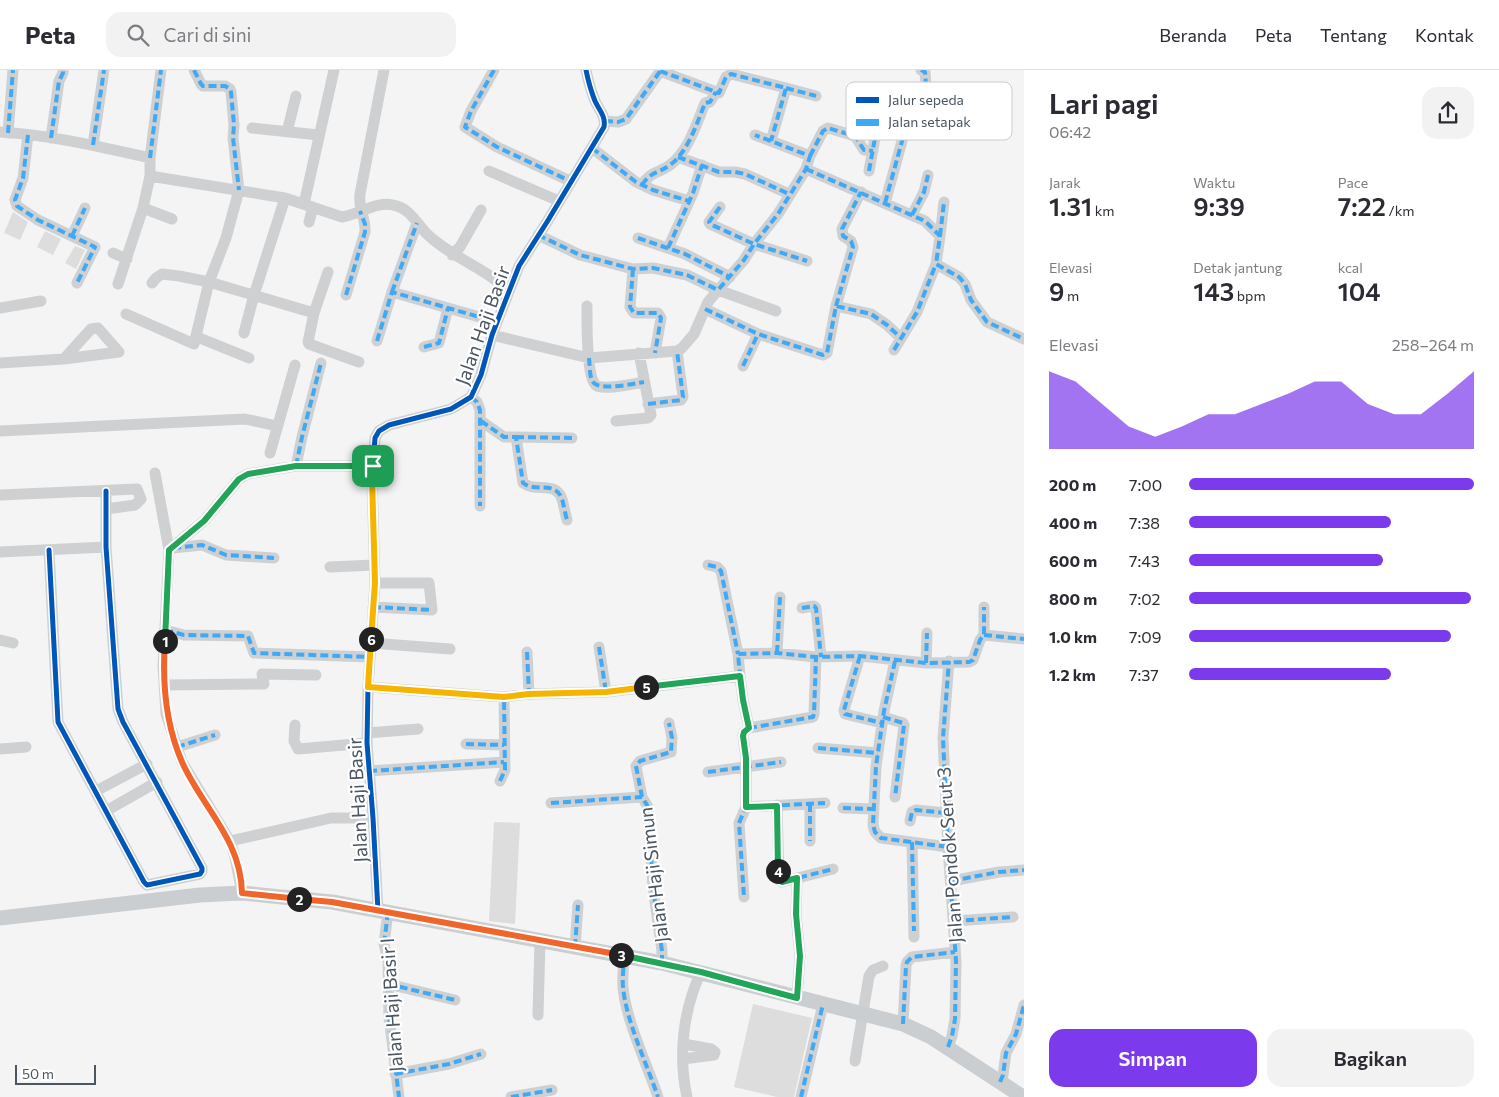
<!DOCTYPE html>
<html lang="id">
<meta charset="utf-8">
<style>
body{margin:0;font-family:Commissioner,sans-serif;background:#f2f2f3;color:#2b2b33;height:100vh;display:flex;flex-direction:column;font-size:19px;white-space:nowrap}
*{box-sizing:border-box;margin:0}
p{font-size:16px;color:#7c7c81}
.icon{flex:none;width:28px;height:28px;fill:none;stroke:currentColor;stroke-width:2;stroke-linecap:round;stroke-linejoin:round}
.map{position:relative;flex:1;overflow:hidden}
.sheet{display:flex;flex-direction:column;background:#fff;width:475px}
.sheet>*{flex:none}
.scale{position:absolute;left:15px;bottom:12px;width:81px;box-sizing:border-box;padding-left:5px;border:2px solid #4a5661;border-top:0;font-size:14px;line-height:18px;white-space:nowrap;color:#4a5661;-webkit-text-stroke:4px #fff;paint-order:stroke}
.pin{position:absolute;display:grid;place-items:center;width:42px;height:42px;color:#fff;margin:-21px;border-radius:10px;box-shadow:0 2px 8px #0006}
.km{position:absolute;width:25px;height:25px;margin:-12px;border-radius:50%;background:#222;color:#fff;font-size:14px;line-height:25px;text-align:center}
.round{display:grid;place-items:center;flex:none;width:52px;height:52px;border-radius:15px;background:#f2f2f3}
.summary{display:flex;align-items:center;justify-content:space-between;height:85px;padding:0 25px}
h1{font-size:28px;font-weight:600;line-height:38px}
.metrics{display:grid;grid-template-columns:repeat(3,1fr);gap:8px;height:85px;padding:5px 25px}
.metrics div{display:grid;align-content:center}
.metrics b{font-size:25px;font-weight:600}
.metrics small{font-size:14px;font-weight:400}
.metrics p{font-size:14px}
.chart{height:140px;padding:10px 25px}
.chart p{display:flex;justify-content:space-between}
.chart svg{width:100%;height:90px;margin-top:5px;fill:#7c3aed;opacity:.7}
.primary-button{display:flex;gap:10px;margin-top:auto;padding:10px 25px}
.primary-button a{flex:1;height:58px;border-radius:15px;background:#7c3aed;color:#fff;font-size:20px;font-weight:600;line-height:58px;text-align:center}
.primary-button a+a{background:#f2f2f3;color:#2b2b33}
ul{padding:0 25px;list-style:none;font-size:16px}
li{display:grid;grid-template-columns:80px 60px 1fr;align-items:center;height:38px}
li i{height:12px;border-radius:6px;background:#7c3aed}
header{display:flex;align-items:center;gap:30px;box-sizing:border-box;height:70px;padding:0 25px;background:#fff;border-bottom:1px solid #e1e1e2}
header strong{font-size:24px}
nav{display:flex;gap:28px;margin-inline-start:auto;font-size:18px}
.search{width:350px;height:45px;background:#f2f2f3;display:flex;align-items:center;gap:12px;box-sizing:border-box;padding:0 18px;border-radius:15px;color:#7c7c81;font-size:19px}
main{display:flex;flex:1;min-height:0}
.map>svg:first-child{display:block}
.building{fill:#ddddde}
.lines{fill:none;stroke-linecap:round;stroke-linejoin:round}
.minor{stroke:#ced0d2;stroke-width:11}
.major{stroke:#caced1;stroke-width:15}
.quiet{stroke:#3fa9f5;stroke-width:4;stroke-dasharray:8 4;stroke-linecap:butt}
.cycleway-casing{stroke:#fff;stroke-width:8}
.cycleway{stroke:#0057b8;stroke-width:5}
.split-1-casing{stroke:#fff;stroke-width:10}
.split-2-casing{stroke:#fff;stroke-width:10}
.split-3-casing{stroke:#fff;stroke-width:10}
.split-4-casing{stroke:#fff;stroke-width:10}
.split-5-casing{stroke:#fff;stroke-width:10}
.split-6-casing{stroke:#fff;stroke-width:10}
.split-7-casing{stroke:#fff;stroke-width:10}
.split-1{stroke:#22a559;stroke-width:6}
.split-2{stroke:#f0652b;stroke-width:6}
.split-3{stroke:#f0652b;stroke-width:6}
.split-4{stroke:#22a559;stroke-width:6}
.split-5{stroke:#22a559;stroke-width:6}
.split-6{stroke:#f5b400;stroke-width:6}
.split-7{stroke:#f5b400;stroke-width:6}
.labels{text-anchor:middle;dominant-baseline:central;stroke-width:4.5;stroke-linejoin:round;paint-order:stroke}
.street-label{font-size:19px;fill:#4a5661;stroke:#fff}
.key{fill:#fff;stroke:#c9ccd0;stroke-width:1}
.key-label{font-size:14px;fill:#4a5661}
</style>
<header>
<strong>Peta</strong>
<div class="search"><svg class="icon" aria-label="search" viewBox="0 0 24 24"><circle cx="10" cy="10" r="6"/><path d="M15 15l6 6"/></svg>Cari di sini</div>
<nav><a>Beranda</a><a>Peta</a><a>Tentang</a><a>Kontak</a></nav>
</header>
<main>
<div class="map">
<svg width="1024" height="1027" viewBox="0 0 1024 1027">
<rect width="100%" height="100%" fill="#f4f4f4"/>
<path class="building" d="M13 142 28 152 20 170 4 163Z
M45 161 61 169 53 185 37 177Z
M75 176 85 180 76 199 65 193Z
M494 752 520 753 515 854 489 851Z
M753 934 812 948 794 1027H777L734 1017Z"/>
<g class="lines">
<path class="minor" d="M494 0 471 41 465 57 497 77 570 111
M660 1 719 23 726 7 731 4 786 18 771 71
M786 18 816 26
M893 48 897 21
M605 51 618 52 626 49 661 0
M252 58 319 65
M0 62C51 65 101 77 150 88V106L285 128 342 147C358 145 376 131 393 135 410 138 416 153 427 164 452 188 484 197 509 221
M287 62 296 26
M8 63 13 0
M28 65 23 108 15 130 17 136 38 150 95 177 77 213
M51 68 59 11 63 3V0
M93 75 104 0
M592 78 636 112 653 120 689 131
M810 86 823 61 828 58 855 66 864 80 873 81
M678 87 719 102H735L745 104 789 124
M150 88 161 0
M806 99 925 151 940 166 936 194 959 207 965 214 971 230 987 252 1024 269
M489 101 559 131
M869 101 879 46 882 45 922 57 926 55 928 41 925 2 921 0
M642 115C652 100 658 104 670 95 688 82 697 53 705 33L710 32 716 22
M885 133 907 53
M304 134 334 0
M720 137 709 152 710 154 754 174 807 191
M143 138 172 149
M912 145 924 122 928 105
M309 152 313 137
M538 165 580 185 633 199 653 198 687 205 718 220 744 190 754 174 778 144 806 99 810 86 755 65
M72 166 85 138
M940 166 944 132
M638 168 685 184 730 207
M668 178 693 123 702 95
M113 183 127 189
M452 185 460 177 481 140
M633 199 630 237 634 243H658L661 248 655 283
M152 213 156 208 162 204 179 206 209 212 314 243 328 202
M118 214 143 138 150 106
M392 222 417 153
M346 225 365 162C366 148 358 139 360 124L384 0
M587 236C587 249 586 312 597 316 608 320 632 314 644 312
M836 236 853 177 851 171 843 166 842 159 861 122
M0 238 41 231
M705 239 758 264 823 285 827 283 836 236 871 244 887 255 901 268
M314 243 308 272 309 274 359 292
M126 244 194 274 209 212 226 168 239 120 233 68 234 55 231 22 230 19 225 16H203L201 14 194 0
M244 263 254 225 285 128
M492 265 589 288 677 281 682 278 694 264 708 232 718 220 776 241
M197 267 249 288
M377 271 392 222 497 252
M424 277 439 273 448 238
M894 280 917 242 936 194
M0 293 64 289 119 282 98 258 91 259 64 289
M743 296 758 264
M471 327 477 332 480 340V436
M648 334 681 330 683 327 677 281
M481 351 504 367H516L523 413C536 423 555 410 562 429 564 436 565 443 567 450
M616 351 648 348 651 345 639 283
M0 361 245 349 277 356
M516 367 572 368
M270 383 295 295
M296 396 302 367 321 293
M155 403 169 480 163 596 166 644 182 692 230 771 235 787 242 823
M0 425 137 419 141 429 135 435 106 439
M173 478 202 475 226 485 274 488
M49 480 58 652 144 812 147 815 152 814 200 804 202 801V798L123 652 118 639 106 477V421
M169 480 204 451 239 409 248 404 296 396H373
M0 482 106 477
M708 495 717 497 721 501 738 584
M330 497 374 495
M373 537 432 540 429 513H375
M802 538 814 536 816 538 821 587
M165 560 184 565 248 566 254 583 370 587
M984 565 1024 569
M0 570 13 573
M371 573 450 579
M599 577 606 622
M527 582 529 624
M777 583 780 527
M860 586 844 640 845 644 882 653
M895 591 884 641 876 696 873 755 875 762 881 768 948 777
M926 593 927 563
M740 606 743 630 749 658 744 662 743 666 746 688V737L739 753 744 827
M164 615 264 614 262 604 316 605
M368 617 504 627 529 624 606 622 740 606 738 584 777 583 816 587 860 586 926 593 969 592 973 590 980 570 984 565V537
M883 647 903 653 904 655 895 727
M295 655 294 671 298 679 367 673
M749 658 813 647 814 644 816 587
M367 663 418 659
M466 674 504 675
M177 677 215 665
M818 678 878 683
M0 679 26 677
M369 701 504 692
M708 702 781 692
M500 711 505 700 504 627
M96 721 147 694
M551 733 642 727
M810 734V771
M777 735 779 809 782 812 833 799
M746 737 825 733
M843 738 874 739
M106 741 157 712
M910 751 912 742 916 740 946 743
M230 771 331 748H373
M912 772 914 867
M951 811 999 802 1024 800
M378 841 373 748 367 673 368 617 375 513 372 407 375 368 379 361 389 355 451 339 471 327 481 305 492 265 519 196 547 152 604 57C606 46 599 40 595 31 591 21 588 10 586 0
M388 842 384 874 388 890 389 947 399 1027
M954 851 1013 847
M575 877 578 835
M624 886C624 896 622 907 623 917 626 951 647 994 658 1027
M662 893V881L653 818 648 737 642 727 636 696 640 691 671 682 672 668 669 653
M388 914 455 930
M797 927 800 886 796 844 797 808
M538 945 540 871
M903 954 906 896 907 892 912 887 955 882
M948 977 952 966 955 949 956 891 948 777 943 668 949 591
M683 989 714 985 715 982 711 979 684 974
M855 991 869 906 873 900 883 896
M395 1004 449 994 481 984
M1000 1012 1003 1005 1006 983 1016 964 1024 935
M511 1027 552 1020
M687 1027C678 986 683 940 701 902
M801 1027 823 934"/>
<path class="major" d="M0 848 200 825 242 823 332 832 662 893 903 954 931 967 1023 1027"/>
<path class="quiet" d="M194 0 201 14 203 16H225L230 19 231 22 234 55 233 68 239 120
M494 0 471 41 465 57 497 77 570 111
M660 1 719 23 726 7 731 4 786 18 771 71
M786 18 816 26
M893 48 897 21
M605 51 618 52 626 49 661 0
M8 63 13 0
M28 65 23 108 15 130 17 136 38 150 95 177 77 213
M51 68 59 11 63 3V0
M93 75 104 0
M592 78 636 112 653 120 689 131
M810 86 823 61 828 58 855 66 864 80 873 81
M678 87 719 102H735L745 104 789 124
M150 88 161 0
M806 99 925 151 940 166 936 194 959 207 965 214 971 230 987 252 1024 269
M869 101 879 46 882 45 922 57 926 55 928 41 925 2 921 0
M642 115C652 100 658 104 670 95 688 82 697 53 705 33L710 32 716 22
M885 133 907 53
M720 137 709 152 710 154 754 174 807 191
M912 145 924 122 928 105
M538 165 580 185 633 199 653 198 687 205 718 220 744 190 754 174 778 144 806 99 810 86 755 65
M72 166 85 138
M940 166 944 132
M638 168 685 184 730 207
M668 178 693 123 702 95
M633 199 630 237 634 243H658L661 248 655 283
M392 222 417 153
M346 225 365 162V154L360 141
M836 236 853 177 851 171 843 166 842 159 861 122
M705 239 758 264 823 285 827 283 836 236 871 244 887 255 901 268
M377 271 392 222 497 252
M424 277 439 273 448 238
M894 280 917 242 936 194
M589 288C590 295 589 306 593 312 599 321 633 314 644 312
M743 296 758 264
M471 327 477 332 480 340V436
M648 334 681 330 683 327 677 281
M481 351 504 367H516L523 413C536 423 555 410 562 429 564 436 565 443 567 450
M516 367 572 368
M296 396 302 367 321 293
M173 478 202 475 226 485 274 488
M169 480 204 451 239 409 248 404 296 396H373
M708 495 717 497 721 501 738 584
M373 537 432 540
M802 538 814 536 816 538 821 587
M165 560 184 565 248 566 254 583 370 587
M984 565 1024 569
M599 577 606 622
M527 582 529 624
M777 583 780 527
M860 586 844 640 845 644 882 653
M895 591 884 641 876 696 873 755 875 762 881 768 948 777
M926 593 927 563
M740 606 743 630 749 658 744 662 743 666 746 688V737L739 753 744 827
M368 617 504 627 529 624 606 622 740 606 738 584 777 583 816 587 860 586 926 593 969 592 973 590 980 570 984 565V537
M883 647 903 653 904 655 895 727
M749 658 813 647 814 644 816 587
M466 674 504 675
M177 677 215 665
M818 678 878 683
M369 701 504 692
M708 702 781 692
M500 711 505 700 504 627
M551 733 642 727
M810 734V771
M777 735 779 809 782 812 833 799
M746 737 825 733
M843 738 874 739
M910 751 912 742 916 740 946 743
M912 772 914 861
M951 811 999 802 1024 800
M388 842 384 874 388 890 389 947 399 1027
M954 851 1013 847
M575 877 578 835
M624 886C624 896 622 907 623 917 626 951 647 994 658 1027
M662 893V881L653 818 648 737 642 727 636 696 640 691 671 682 672 668 669 653
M388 914 455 930
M797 927 800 886 796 844 797 808
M903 954 906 896 907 892 912 887 955 882
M948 977 952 966 955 949 956 891 948 777 943 668 949 591
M395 1004 449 994 481 984
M1000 1012 1003 1005 1006 983 1016 964 1024 935
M511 1027 552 1020
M801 1027 823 934"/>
<defs>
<path id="cycleway" d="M49 480 58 652 144 812 147 815 152 814 200 804 202 801V798L123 652 118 639 106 477V421
M378 841 373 748 367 673 368 617 375 513 372 407 375 368 379 361 389 355 451 339 471 327 481 305 492 265 519 196 547 152 604 57C606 46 599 40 595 31 591 21 588 10 586 0"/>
</defs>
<use href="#cycleway" class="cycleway-casing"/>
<use href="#cycleway" class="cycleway"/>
</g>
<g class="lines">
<defs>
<path id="split-1" d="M165 571 169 480 204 451 239 409 248 404 296 396H373"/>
<path id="split-2" d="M165 571C162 613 165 653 182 692 202 737 241 769 242 823L299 829"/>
<path id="split-3" d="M299 829 332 832 621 885"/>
<path id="split-4" d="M621 885 701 902 797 928 800 886 796 844 797 808 782 812 779 809 778 801"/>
<path id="split-5" d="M646 617 740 606 743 630 749 658 744 662 743 666 746 688V737L777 736 778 801"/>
<path id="split-6" d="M371 569 368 617 504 627 529 624 606 622 646 617"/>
<path id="split-7" d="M371 569 375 513 372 407 373 396"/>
</defs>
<use href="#split-1" class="split-1-casing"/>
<use href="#split-2" class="split-2-casing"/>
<use href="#split-3" class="split-3-casing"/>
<use href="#split-4" class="split-4-casing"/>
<use href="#split-5" class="split-5-casing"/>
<use href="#split-6" class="split-6-casing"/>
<use href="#split-7" class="split-7-casing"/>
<use href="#split-1" class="split-1"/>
<use href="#split-2" class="split-2"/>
<use href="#split-3" class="split-3"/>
<use href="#split-4" class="split-4"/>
<use href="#split-5" class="split-5"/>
<use href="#split-6" class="split-6"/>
<use href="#split-7" class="split-7"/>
</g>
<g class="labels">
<g class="street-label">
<text transform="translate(482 255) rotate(-70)">Jalan Haji Basir</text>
<text transform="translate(357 730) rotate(-93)">Jalan Haji Basir</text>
<text transform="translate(949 785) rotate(-94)">Jalan Pondok Serut 3</text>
<text transform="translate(653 805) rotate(-97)">Jalan Haji Simun</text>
<text transform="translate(391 935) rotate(-94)">Jalan Haji Basir I</text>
</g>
</g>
<rect x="846" y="12" width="166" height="58" rx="8" class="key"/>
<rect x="856" y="27" width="23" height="6" fill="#0057b8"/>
<rect x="856" y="49" width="23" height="7" fill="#3fa9f5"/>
<g class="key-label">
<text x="888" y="35">Jalur sepeda</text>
<text x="888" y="57">Jalan setapak</text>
</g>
</svg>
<div class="scale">50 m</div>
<div class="pin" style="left:373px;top:396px;background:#1e9e55"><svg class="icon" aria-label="arrive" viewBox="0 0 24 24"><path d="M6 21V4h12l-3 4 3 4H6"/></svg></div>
<b class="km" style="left:165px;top:571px">1</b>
<b class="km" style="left:299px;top:829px">2</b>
<b class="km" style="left:621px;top:885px">3</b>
<b class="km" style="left:778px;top:801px">4</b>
<b class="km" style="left:646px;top:617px">5</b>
<b class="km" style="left:371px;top:569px">6</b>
</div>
<section class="sheet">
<div class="summary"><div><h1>Lari pagi</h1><p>06:42</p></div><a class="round"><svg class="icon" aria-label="share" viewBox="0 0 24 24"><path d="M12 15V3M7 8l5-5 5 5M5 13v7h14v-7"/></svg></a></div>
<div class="metrics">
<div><p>Jarak</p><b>1.31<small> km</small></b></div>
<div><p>Waktu</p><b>9:39</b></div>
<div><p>Pace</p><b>7:22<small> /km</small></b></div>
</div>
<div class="metrics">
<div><p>Elevasi</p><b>9<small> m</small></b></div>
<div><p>Detak jantung</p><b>143<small> bpm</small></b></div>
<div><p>kcal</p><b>104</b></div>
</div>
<div class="chart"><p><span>Elevasi</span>258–264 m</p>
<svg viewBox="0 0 160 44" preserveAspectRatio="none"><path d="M0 44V6L10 11L20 22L30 33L40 38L50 33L60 27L70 27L80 22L90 17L100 11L110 11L120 22L130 27L140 27L150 17L160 6V44z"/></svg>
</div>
<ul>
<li><b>200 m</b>7:00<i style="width:100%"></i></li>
<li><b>400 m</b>7:38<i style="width:71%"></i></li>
<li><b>600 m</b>7:43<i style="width:68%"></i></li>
<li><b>800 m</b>7:02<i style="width:99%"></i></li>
<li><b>1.0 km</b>7:09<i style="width:92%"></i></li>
<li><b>1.2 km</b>7:37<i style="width:71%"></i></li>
</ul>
<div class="primary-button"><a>Simpan</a><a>Bagikan</a></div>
</section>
</main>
